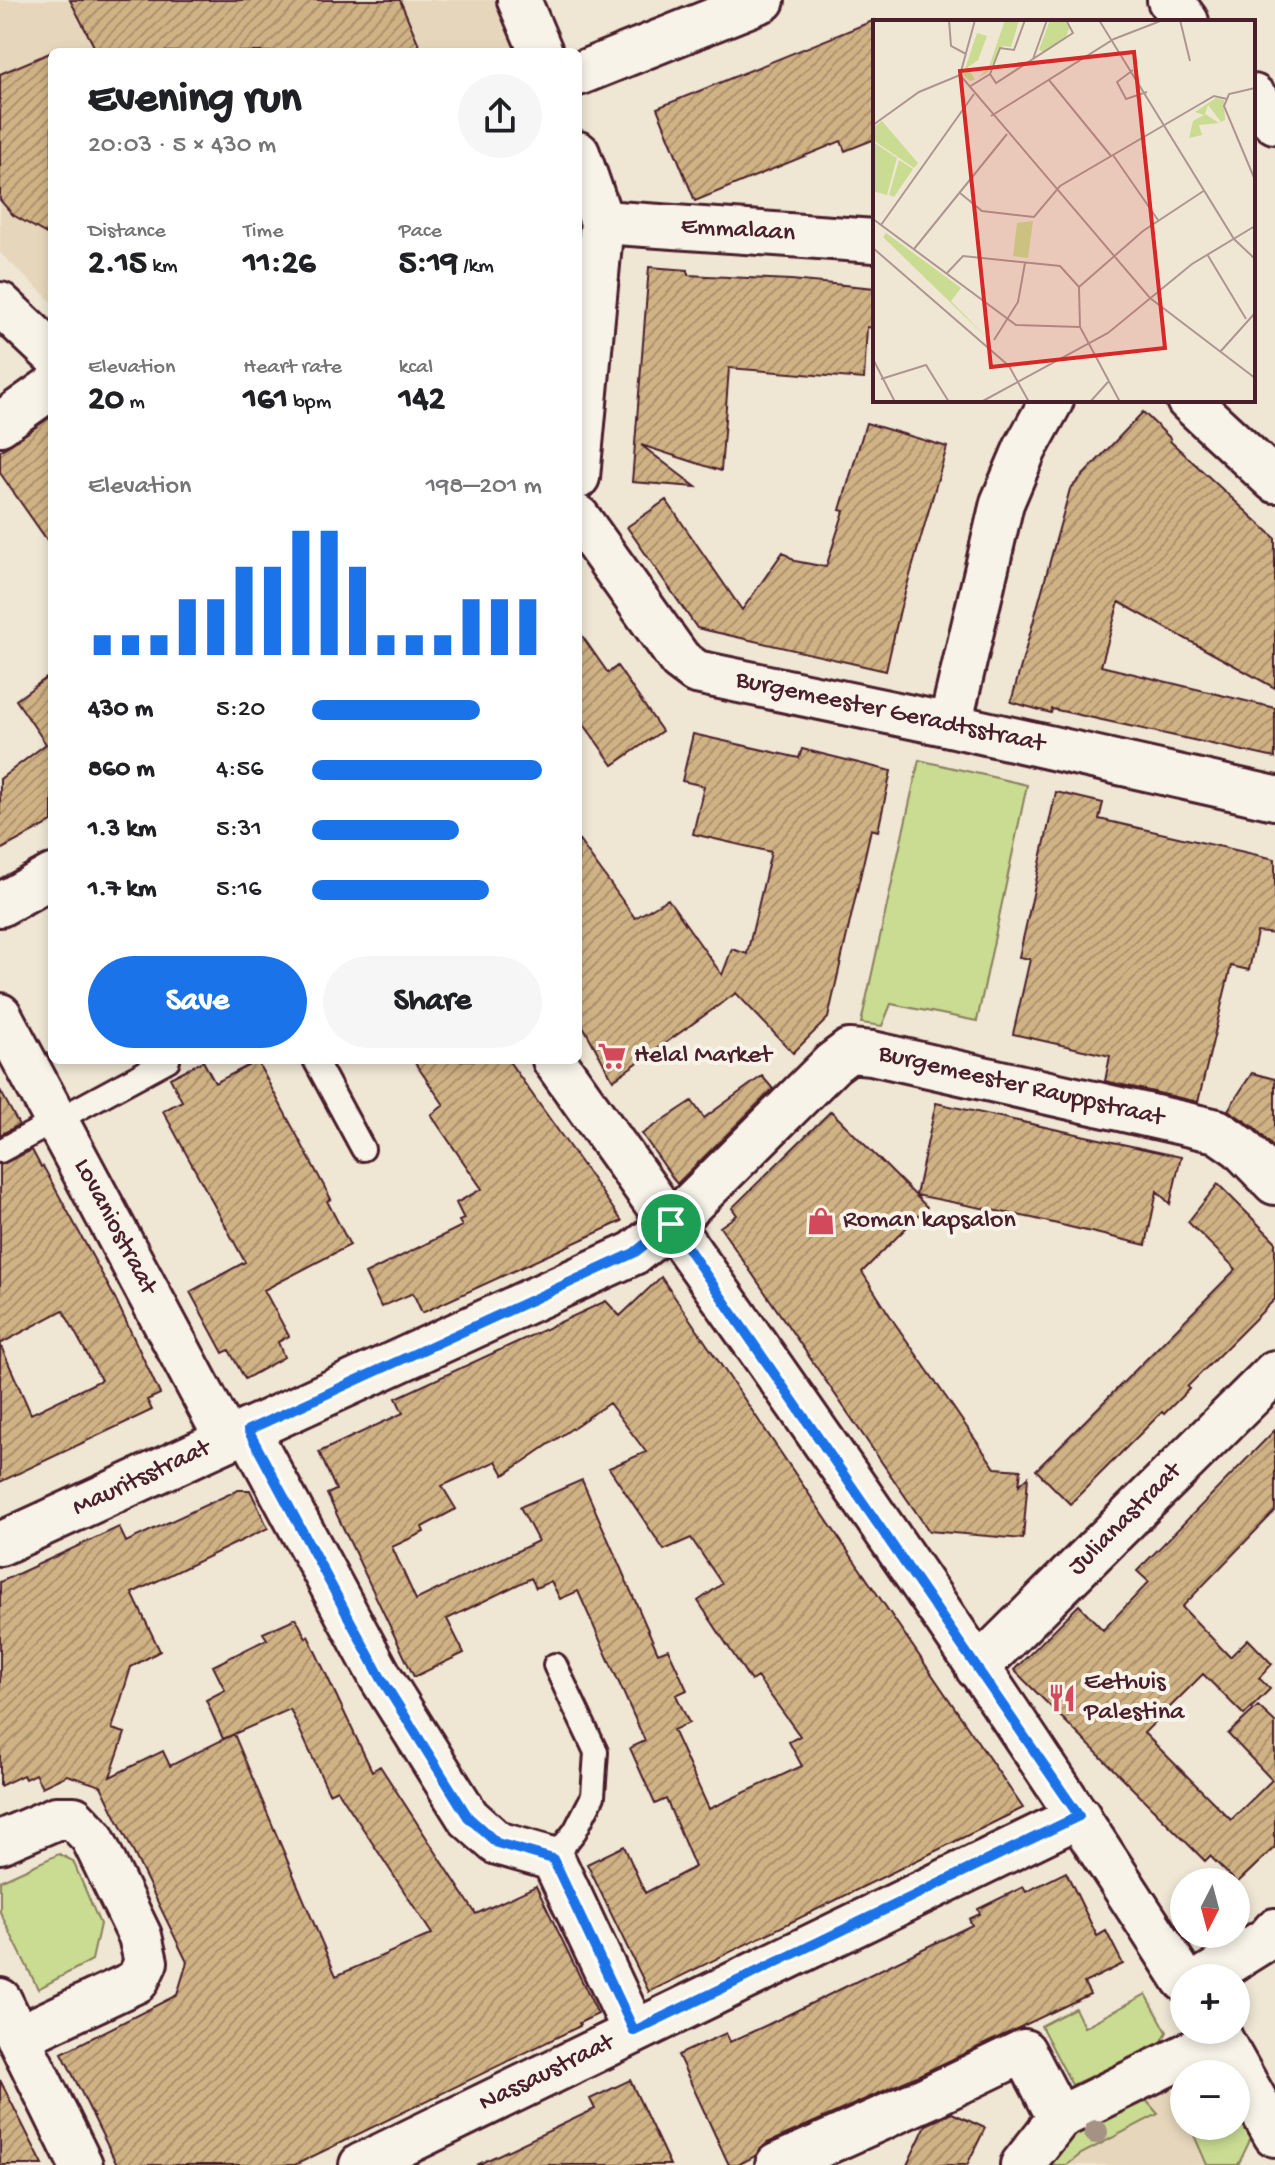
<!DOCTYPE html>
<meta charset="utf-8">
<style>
body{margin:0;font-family:"Gochi Hand",sans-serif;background:#f6f6f6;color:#202124;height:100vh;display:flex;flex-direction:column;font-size:30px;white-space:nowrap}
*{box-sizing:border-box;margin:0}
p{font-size:26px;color:#757577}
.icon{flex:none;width:44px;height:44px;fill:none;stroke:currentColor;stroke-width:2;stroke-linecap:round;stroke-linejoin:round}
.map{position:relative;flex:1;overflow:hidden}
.drawer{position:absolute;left:48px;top:48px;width:534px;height:1016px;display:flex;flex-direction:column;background:#fff;border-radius:12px;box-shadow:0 4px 12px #0003}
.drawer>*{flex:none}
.needle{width:52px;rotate:186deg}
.tools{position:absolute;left:1170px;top:1868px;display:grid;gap:16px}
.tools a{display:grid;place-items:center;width:80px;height:80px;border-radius:50%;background:#fff;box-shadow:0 4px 12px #0003;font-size:40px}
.pin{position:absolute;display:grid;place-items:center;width:68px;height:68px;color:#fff;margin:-34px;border:4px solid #fff;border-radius:50%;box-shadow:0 2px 8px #0007}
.round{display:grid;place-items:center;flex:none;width:84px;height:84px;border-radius:42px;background:#f6f6f6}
.summary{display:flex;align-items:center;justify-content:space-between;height:136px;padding:0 40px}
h1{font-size:44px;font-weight:700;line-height:60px}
.figures{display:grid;grid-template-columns:repeat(3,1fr);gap:12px;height:136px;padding:8px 40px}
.figures div{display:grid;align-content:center}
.figures b{font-size:34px;font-weight:700}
.figures small{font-size:22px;font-weight:400}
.figures p{font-size:22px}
.chart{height:224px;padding:16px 40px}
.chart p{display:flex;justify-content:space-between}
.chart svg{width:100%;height:144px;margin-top:8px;stroke:#1a73e8;stroke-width:6}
.action{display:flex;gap:16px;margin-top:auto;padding:16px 40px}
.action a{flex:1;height:92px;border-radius:48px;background:#1a73e8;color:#fff;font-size:32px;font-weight:700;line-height:92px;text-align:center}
.action a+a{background:#f6f6f6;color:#202124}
ul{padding:0 40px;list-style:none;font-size:26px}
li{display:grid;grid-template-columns:128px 96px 1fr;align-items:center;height:60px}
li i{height:20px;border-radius:10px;background:#1a73e8}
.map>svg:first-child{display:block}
.built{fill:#e6d7bc}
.grass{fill:#c9dc91;stroke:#8a7e5e;stroke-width:2}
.building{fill:url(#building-hatch);stroke:#4a1f2b;stroke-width:2;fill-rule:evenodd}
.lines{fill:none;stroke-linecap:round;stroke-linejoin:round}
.service-casing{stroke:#4a1f2b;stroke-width:28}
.minor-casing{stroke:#4a1f2b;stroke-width:48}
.secondary-casing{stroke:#4a1f2b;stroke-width:50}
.service{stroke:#f7f3e8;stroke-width:22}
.minor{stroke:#f7f3e8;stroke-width:42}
.secondary{stroke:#f7f3e8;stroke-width:44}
.tree{fill:#a69285}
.route-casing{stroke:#fff;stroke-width:16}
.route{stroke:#1a73e8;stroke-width:10}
.labels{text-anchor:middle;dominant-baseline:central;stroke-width:8;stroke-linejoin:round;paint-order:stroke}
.street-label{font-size:26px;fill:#4a1f2b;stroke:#f7f3e8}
.poi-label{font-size:26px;fill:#4a1f2b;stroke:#f7f3e8;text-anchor:start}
.inset-road{fill:none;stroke:#ad9690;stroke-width:2}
.view{fill:#d62828;fill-opacity:0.15;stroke:#d62828;stroke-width:4}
.inset-edge{fill:none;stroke:#4a1f2b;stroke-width:4}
</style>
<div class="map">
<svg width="1275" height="2165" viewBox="0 0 1275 2165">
<defs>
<pattern id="building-hatch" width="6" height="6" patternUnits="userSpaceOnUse" patternTransform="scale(2)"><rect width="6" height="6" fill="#d0b385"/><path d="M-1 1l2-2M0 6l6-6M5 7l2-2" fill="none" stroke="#ab916d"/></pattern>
</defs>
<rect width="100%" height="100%" fill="#efe6d4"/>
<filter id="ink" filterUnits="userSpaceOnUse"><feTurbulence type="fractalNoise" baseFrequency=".0125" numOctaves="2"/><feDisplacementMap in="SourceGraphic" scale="16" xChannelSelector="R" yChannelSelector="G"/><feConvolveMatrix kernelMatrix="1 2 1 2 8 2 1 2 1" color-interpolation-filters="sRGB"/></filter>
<g filter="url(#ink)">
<path class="built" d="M0 0H495L518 52H52V302L0 253Z
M1184 2082V2126H1236L1238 2165H1043L1070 2132Z"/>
<path class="grass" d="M919 760 1027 785 977 1021 891 1004 882 1026 861 1023Z
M59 1854 73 1861 100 1924 92 1960 38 1989 0 1912V1881Z
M1146 1994 1167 2032 1160 2045 1072 2085 1041 2026 1075 2008 1084 2027Z
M1145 2099 1158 2114 1081 2154 1067 2165H1043L1070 2132Z
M1236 2103 1254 2132 1238 2165H1207L1190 2126H1236Z"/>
<path class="building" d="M70 0H400L422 52H97Z
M875 20V139L845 151 841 141 695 201 657 108Z
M52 52V237L13 215 0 200V74Z
M649 267 688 270V275L791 280 875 288V328L867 327 864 379 729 368 721 471 641 445 696 487 632 482Z
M1143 412 1171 439 1170 441 1275 538V688L1119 602 1101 666 1275 708V758L1052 709 1051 713 1011 702 1070 489Z
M52 416V547L0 473V451Z
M866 423 947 447 900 610 886 671 697 628 627 527 666 500 742 610 783 552 795 561 826 567 844 511 840 510Z
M578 630 608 673 617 666 662 731 613 765 578 716Z
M52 674V822L0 850V779L46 744 16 700Z
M693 734 799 758 802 749 891 771 878 831 871 829 828 1018 793 1053 736 993 613 1080 578 1017V839L635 918 668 899 722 975 732 949 747 954 771 852 693 834 704 786 682 781Z
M1056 792 1103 803 1099 819 1275 859V934L1257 932 1249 970 1231 966 1198 1102 1105 1081 1110 1056 1013 1034 1030 959 1019 957Z
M413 1060H508L622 1221 422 1313 413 1293 381 1307 365 1274 462 1226 459 1221 464 1219 456 1203 482 1189 431 1115 444 1105Z
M203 1061 215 1083 257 1061 331 1199 327 1201 350 1245 264 1290 289 1336 278 1342 284 1357 245 1379 229 1350 223 1353 190 1292 245 1262 163 1111 182 1101 170 1078Z
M1252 1073 1275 1079V1149L1254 1127 1228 1110Z
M762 1076 773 1089 677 1184 642 1134 692 1101 704 1118Z
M0 1090 19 1125 0 1135Z
M936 1103 1181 1157 1170 1204 1157 1191 1146 1245 1032 1218 916 1195Z
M831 1111 927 1207 862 1272 894 1322 995 1468 1021 1470 1019 1485 1028 1477 1023 1539 929 1531 720 1227 737 1215 732 1208Z
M32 1150 41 1167 43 1166 115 1298 160 1394 147 1400 152 1410 0 1482V1344L31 1414 101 1380 63 1310 0 1344V1165Z
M1218 1184 1275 1241V1299L1187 1387 1189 1389 1164 1414 1162 1412 1070 1504 1036 1470 1236 1269 1188 1222Z
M661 1277 1023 1808 649 1992 587 1864 624 1846 645 1893 695 1867 666 1799 655 1804 630 1748 645 1741 578 1591 560 1599 551 1581 536 1588 531 1578 447 1619 464 1653 414 1677 327 1494 336 1490 319 1452 403 1413 396 1398 606 1301 620 1316ZM609 1403 646 1452 609 1468 664 1550 691 1538 722 1584 698 1601 751 1681 757 1677 800 1736 789 1742 802 1766 709 1809 673 1730 689 1723 676 1695 687 1690 668 1649 658 1653 582 1480 520 1507 538 1541 416 1600 392 1547 424 1532 422 1527 456 1509 442 1486 496 1461 504 1475Z
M1275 1430V1511L1182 1607 1230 1657 1248 1639 1272 1664 1259 1678 1270 1689 1244 1715 1203 1674 1144 1733 1231 1820 1272 1780 1228 1734 1258 1706 1275 1722V1847L1237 1883 1210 1856 1205 1861 1014 1670 1079 1605 1103 1630 1149 1582 1137 1571Z
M238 1490H250L268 1528 132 1593 160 1651 131 1667 112 1729 125 1733 110 1777 163 1751 170 1766 234 1734 336 1976 432 1934 337 1789 329 1793 290 1709 223 1739 206 1700 225 1690 213 1666 267 1639 263 1633 296 1618 306 1638 308 1636 372 1771 380 1766 476 1914 536 1886 598 2014 579 2023 580 2026 295 2165H117L62 2053 177 1995 187 1962 101 1786 67 1775 42 1787 35 1774 25 1779 23 1775 0 1786V1582L119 1527 126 1542Z
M1066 1872 1097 1936 1106 1931 1123 1964 1084 1983 1090 1994 917 2076 767 2143 755 2156 738 2165H729L678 2055 726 2033 730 2042 767 2025 972 1925 969 1919 980 1914 978 1909 1023 1887 1026 1892Z
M0 2080 43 2165H0Z
M630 2080 670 2165H477L595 2109 590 2099Z
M952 2113 985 2128 967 2165H907L926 2125Z"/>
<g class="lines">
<defs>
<path id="service" d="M315 1060 363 1149
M0 1151 168 1060
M553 1859 575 1831 593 1796 596 1752 555 1665"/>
<path id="minor" d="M519 0 541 52
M578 74 763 0
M578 153 602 222 578 477
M602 222 875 241
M0 304 52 353
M1188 400 1275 481
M0 424 52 387
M578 517 680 660 696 672 950 725 1275 798
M950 725 1002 503 1025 449 1052 400
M0 905 52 876
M0 1015 227 1440
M554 1060C770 1362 984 1667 1184 1980
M248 1430 381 1678 468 1817 497 1843 553 1859 634 2031
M0 1544 634 1253 671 1224 833 1063 849 1051 872 1053 1217 1131 1240 1147 1275 1183
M977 1668 1275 1372
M0 1842 56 1818H74L92 1837 140 1936 146 1962 137 1981 18 2037
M1204 1978 1268 1938 1275 1930
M0 2000 81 2165
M1216 2030 1275 2135
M361 2165 1079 1816
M777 2165 927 2098 1024 2051 1059 2118
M1022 2165 1059 2118 1221 2038"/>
<path id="secondary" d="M1170 0 1186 22
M1253 97 1275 121"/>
</defs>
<use href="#service" class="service-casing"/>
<use href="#minor" class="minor-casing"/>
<use href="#secondary" class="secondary-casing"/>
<use href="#service" class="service"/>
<use href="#minor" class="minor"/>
<use href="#secondary" class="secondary"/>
</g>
<circle class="tree" cx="1096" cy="2132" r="12"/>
</g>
<g class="lines" filter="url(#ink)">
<defs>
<path id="route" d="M671 1224 1079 1816 634 2031 553 1859 497 1843 468 1817 381 1678 248 1430 634 1253Z"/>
</defs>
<use href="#route" class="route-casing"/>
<use href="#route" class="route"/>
</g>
<defs>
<symbol id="supermarket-bare" viewBox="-9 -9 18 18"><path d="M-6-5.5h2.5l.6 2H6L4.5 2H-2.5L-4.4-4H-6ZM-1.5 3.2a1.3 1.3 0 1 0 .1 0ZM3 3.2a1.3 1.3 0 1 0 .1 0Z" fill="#d1495b" stroke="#f7f3e8" stroke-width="2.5" paint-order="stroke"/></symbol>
<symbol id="shop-bare" viewBox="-9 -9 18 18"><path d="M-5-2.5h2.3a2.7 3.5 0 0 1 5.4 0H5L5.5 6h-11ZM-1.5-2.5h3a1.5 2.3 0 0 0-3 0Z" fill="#d1495b" stroke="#f7f3e8" stroke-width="2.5" paint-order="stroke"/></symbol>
<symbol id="restaurant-bare" viewBox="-9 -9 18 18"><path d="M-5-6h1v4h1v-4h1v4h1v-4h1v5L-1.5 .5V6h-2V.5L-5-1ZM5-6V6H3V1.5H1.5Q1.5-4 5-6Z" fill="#d1495b" stroke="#f7f3e8" stroke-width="2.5" paint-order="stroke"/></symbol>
</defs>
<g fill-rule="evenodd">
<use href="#supermarket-bare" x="592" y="1036" width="40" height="40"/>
<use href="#shop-bare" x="801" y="1201" width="40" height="40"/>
<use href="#restaurant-bare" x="1042" y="1678" width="40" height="40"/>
</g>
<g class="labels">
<g class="street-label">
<text transform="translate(738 231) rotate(4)">Emmalaan</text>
<text transform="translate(890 713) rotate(12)">Burgemeester Geradtsstraat</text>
<text transform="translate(1021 1087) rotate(13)">Burgemeester Rauppstraat</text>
<text transform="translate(114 1227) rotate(62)">Lovaniostraat</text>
<text transform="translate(142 1479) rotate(-25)">Mauritsstraat</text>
<text transform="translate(1126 1520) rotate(-45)">Julianastraat</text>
<text transform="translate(547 2074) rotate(-26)">Nassaustraat</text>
</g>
<g class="poi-label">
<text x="634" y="1056">Helal Market</text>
<text x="843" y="1221">Roman kapsalon</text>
<text x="1084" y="1683">Eethuis<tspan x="1084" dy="30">Palestina</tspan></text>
</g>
</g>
<g transform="translate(873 20)">
<rect width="382" height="382" fill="#efe6d4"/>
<path d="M132 0H146L138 27 130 26 115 52 105 58 116 47ZM177 0H191L196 8 193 17 170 32 166 30ZM104 13 114 16 105 40 95 47 102 60 97 61 90 55ZM343 78 351 80 352 100 348 102 335 85 332 94 346 103 326 105 329 115 316 118 320 101 331 95 322 92ZM9 101 45 143 41 148 0 120V108ZM0 122 24 138 14 175 0 171ZM26 140 40 149 21 177 16 175ZM160 201 155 238 140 236 144 203ZM13 213 88 268 78 281 115 319 10 217Z" fill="#c9dc91"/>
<path class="inset-road" d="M76 0 78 26 93 34M226 0 361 219 382 239M307 0 317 41M160 39 174 0M260 50 244 62 253 79 274 72M117 54 123 63 200 13 193 0M87 55 277 278 382 358M87 55 102 0M176 60 238 136M96 67 117 54 127 28 141 30 152 0M382 68 356 74 351 86 382 160M118 96 241 19 290 0M0 105 46 72 87 55M240 135 285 200M87 173 109 191 161 197 187 166 341 76 354 79M0 199 143 305 207 307M8 205 101 74M0 228 136 346 156 382M41 229 134 114M334 234 373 299M74 253 90 236 187 246 206 267M121 320 145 282 152 243M347 332 382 293M0 339 22 382M8 359 53 345 76 382M108 382 235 313 319 244 382 206M217 382 235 362M247 382 207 307 206 267 270 211 332 170"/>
<path class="view" d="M261 32 292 328 118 347 87 51Z"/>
<rect width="382" height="382" class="inset-edge"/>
</g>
</svg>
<div class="tools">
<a><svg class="needle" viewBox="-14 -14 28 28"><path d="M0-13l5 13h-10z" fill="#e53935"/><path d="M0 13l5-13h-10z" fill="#757577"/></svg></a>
<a>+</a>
<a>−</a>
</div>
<div class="pin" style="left:671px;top:1224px;background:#1e9e55"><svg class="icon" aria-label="arrive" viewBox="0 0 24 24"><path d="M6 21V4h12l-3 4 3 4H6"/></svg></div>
<section class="drawer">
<div class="summary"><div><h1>Evening run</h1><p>20:03 · 5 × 430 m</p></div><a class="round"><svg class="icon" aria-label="share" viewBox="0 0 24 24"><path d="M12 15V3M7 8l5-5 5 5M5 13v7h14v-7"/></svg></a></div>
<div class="figures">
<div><p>Distance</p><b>2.15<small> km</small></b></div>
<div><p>Time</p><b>11:26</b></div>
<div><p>Pace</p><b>5:19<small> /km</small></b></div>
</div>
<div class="figures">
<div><p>Elevation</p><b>20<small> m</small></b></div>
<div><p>Heart rate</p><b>161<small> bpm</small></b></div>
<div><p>kcal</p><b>142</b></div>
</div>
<div class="chart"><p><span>Elevation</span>198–201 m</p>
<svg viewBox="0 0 160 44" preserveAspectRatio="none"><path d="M5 44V38M15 44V38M25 44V38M35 44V27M45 44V27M55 44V17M65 44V17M75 44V6M85 44V6M95 44V17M105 44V38M115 44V38M125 44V38M135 44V27M145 44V27M155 44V27"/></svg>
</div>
<ul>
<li><b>430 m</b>5:20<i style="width:73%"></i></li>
<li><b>860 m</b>4:56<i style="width:100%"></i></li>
<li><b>1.3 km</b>5:31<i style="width:64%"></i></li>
<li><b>1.7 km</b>5:16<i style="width:77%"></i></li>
</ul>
<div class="action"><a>Save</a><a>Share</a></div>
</section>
</div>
